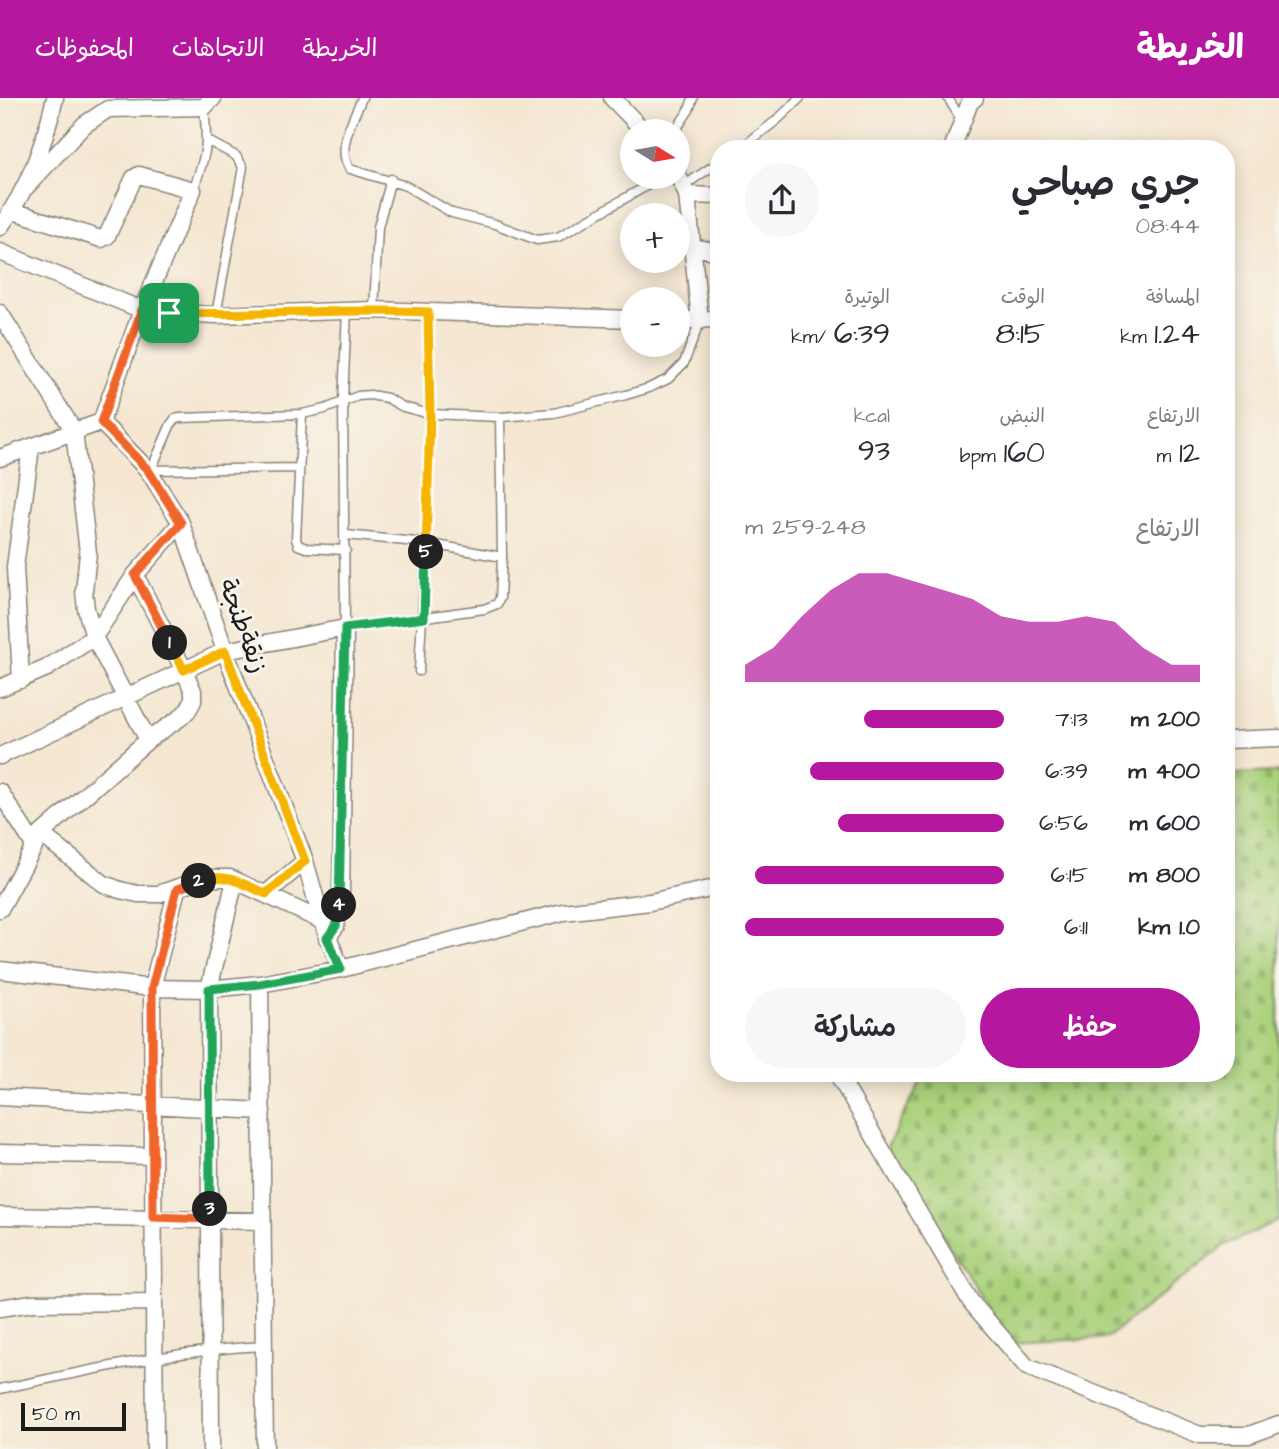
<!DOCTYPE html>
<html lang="ar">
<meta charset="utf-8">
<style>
body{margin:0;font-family:"Architects Daughter","Playpen Sans Arabic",sans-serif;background:#f7f7f7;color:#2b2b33;direction:rtl;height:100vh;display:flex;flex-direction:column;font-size:26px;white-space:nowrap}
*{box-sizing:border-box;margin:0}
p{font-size:23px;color:#7c7c81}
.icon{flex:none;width:38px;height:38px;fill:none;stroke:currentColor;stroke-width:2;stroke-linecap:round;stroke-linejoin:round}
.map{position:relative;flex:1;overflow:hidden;direction:ltr}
.panel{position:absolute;left:710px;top:42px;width:525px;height:942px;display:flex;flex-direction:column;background:#fff;border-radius:28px;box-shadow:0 4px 18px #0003;direction:rtl}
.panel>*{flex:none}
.needle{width:46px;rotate:101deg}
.fabs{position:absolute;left:620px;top:21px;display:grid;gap:14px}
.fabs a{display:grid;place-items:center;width:70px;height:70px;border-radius:50%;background:#fff;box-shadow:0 4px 18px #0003;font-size:35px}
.scale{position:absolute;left:21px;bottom:18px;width:105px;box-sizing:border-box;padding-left:7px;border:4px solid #1c1c1c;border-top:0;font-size:19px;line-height:24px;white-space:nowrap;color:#1c1c1c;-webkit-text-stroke:5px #f7f3e8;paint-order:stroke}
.pin{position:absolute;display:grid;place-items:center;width:60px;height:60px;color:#fff;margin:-30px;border-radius:14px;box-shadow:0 4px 10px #0006}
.km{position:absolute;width:35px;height:35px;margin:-18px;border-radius:50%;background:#222;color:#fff;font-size:19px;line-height:35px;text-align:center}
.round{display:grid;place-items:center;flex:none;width:74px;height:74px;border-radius:37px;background:#f7f7f7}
.summary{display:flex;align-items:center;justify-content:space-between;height:119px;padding:0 35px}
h1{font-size:38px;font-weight:600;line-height:52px}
.metrics{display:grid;grid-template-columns:repeat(3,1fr);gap:10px;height:119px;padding:7px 35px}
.metrics div{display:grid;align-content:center}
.metrics b{font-size:30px;font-weight:600}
.metrics small{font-size:19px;font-weight:400}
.metrics p{font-size:19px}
.chart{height:196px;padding:14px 35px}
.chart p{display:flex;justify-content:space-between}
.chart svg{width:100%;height:126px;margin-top:7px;fill:#b5179e;opacity:.7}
.action{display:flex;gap:14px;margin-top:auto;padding:14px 35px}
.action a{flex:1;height:80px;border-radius:42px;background:#b5179e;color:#fff;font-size:28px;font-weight:600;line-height:80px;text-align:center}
.action a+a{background:#f7f7f7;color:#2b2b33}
ul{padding:0 35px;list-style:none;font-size:23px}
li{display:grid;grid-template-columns:112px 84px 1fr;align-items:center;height:52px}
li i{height:18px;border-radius:9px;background:#b5179e}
header{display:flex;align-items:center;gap:42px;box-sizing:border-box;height:98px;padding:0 35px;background:#b5179e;color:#fff}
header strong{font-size:33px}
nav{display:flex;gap:38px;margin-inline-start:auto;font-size:24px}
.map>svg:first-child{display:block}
.cemetery{fill:url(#cemetery-stones);stroke:#63764c;stroke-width:2}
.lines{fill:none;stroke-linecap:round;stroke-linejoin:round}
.service-casing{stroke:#888277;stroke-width:11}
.minor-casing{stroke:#888277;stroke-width:19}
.service{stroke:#fff;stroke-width:8}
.minor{stroke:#fff;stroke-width:16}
.split-1-casing{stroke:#fff;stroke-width:14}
.split-2-casing{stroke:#fff;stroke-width:14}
.split-3-casing{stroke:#fff;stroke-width:14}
.split-4-casing{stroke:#fff;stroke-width:14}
.split-5-casing{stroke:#fff;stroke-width:14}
.split-6-casing{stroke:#fff;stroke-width:14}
.split-1{stroke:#f0652b;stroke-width:9}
.split-2{stroke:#f5b400;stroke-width:9}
.split-3{stroke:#f0652b;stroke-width:9}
.split-4{stroke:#22a559;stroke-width:9}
.split-5{stroke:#22a559;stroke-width:9}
.split-6{stroke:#f5b400;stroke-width:9}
.labels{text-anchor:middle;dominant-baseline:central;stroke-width:6;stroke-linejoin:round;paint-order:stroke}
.street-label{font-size:26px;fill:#1c1c1c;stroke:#f7f3e8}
</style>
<header>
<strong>الخريطة</strong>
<nav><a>الخريطة</a><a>الاتجاهات</a><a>المحفوظات</a></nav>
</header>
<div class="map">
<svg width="1279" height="1351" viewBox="0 0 1279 1351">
<defs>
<pattern id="cemetery-stones" width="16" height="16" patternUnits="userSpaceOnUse" patternTransform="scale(1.75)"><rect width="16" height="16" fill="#aad17c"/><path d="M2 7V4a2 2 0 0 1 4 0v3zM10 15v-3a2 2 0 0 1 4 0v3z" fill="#92b36b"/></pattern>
</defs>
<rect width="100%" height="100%" fill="#f7f3e8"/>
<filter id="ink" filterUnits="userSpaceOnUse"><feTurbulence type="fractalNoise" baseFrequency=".0143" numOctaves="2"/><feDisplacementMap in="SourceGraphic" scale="14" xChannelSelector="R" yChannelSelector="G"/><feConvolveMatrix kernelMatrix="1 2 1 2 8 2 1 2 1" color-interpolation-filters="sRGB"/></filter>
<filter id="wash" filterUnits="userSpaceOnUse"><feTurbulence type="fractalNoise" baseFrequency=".00686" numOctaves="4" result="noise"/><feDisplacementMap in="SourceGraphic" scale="28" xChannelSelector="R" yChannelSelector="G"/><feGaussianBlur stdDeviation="1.57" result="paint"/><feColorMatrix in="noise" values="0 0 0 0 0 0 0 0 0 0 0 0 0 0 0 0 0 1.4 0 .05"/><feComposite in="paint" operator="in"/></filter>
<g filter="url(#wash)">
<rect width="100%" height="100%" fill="#f5e7d2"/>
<path class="cemetery" d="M1279 674V1122L1225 1147 1107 1240 1010 1245 887 1049 925 975H1227V676Z"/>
</g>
<g filter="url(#ink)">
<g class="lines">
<defs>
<path id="service" d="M362 0C354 20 335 50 350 71L406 88 452 115 495 126 537 142 558 139 662 79
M948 0 962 23
M675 33 689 12 693 0
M208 43 236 58 243 69 216 217
M740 51 777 22 800 0
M685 87 719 64
M193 92C207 55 208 47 204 9
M347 212 343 302 345 530 484 511 497 506 500 500 502 459 500 319
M374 212 378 129 391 81
M302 316 296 441 298 447 306 450 346 452
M148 372 298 370
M151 372 171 326 175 321 180 320 302 316 325 311 358 298 370 297 387 300 403 309 430 316 500 319 554 315 626 297 649 290 668 281 684 265 700 223
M346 437 426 445 430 316 428 214
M419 573 426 445 502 459
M0 1291C88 1273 174 1252 264 1248"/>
<path id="minor" d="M612 0 644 33
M952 51 970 4 975 0
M677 75 687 97 700 223
M25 90 84 27 108 11 204 9 213 0
M687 97 719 98
M13 113 101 141 107 138 134 80 139 77 193 92 142 212 101 324
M0 129C29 91 44 46 55 0
M693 149 719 154
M0 154 142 212 169 215 216 217 374 212 632 221
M0 215 74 333 88 455 84 493 86 511 94 539 148 642
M677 222 719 221
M0 360 101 324 148 372 181 425 225 553 305 763 322 823 341 871
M21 582 15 469 31 349
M0 590 47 570 94 539 135 477 181 425
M1227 642 1279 640
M0 658 225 553 345 530 341 793 336 828 327 840
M0 694 34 747
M41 736 104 786 120 792 138 796H158L205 780H230L322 823
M266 796 305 763
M0 811 41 736 148 642 180 620 188 612 193 603V593L184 572 135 477
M0 872 152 890 209 891 260 886 341 871 563 814 650 804 719 789
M260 886 265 1351
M837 975 971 1204 1027 1269 1200 1337H1249L1279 1326
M0 999 262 1013
M0 1055 153 1058
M0 1118 262 1123
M0 1210 32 1205 154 1204
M155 1351 152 890 177 791
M211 1351 209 891 235 782"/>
</defs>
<use href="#service" class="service-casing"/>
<use href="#minor" class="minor-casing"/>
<use href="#service" class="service"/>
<use href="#minor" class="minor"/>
</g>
</g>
<g class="lines" filter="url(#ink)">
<defs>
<path id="split-1" d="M169 215 142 212 101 324 148 372 181 425 135 477 170 545"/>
<path id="split-2" d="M170 545 184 572 225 553 305 763 266 796C244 786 224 773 199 783"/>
<path id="split-3" d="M199 783 177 791 152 890 153 1119 210 1121V1111"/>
<path id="split-4" d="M210 1111 209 891 260 886 341 871 327 840 336 828 339 807"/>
<path id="split-5" d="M339 807 345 530 424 520 426 454"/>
<path id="split-6" d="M169 215C255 218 341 210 428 214L430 316 426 454"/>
</defs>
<use href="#split-1" class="split-1-casing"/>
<use href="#split-2" class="split-2-casing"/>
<use href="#split-3" class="split-3-casing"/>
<use href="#split-4" class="split-4-casing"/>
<use href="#split-5" class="split-5-casing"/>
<use href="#split-6" class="split-6-casing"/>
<use href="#split-1" class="split-1"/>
<use href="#split-2" class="split-2"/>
<use href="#split-3" class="split-3"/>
<use href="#split-4" class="split-4"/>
<use href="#split-5" class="split-5"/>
<use href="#split-6" class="split-6"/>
</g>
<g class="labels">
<g class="street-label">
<text transform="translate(243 528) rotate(70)">زنقةطنجة</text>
</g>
</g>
</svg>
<div class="fabs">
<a><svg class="needle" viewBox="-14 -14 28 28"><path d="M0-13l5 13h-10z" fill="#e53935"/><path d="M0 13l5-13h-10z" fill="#7c7c81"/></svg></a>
<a>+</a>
<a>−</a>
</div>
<div class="scale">50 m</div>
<div class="pin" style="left:169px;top:215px;background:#1e9e55"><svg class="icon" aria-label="arrive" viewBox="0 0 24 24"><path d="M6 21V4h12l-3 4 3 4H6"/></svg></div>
<b class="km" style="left:170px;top:545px">1</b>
<b class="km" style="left:199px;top:783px">2</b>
<b class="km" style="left:210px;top:1111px">3</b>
<b class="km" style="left:339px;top:807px">4</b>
<b class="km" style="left:426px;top:454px">5</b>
<section class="panel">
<div class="summary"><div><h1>جري صباحي</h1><p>08:44</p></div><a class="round"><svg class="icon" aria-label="share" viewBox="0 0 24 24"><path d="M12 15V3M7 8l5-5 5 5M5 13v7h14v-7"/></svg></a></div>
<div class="metrics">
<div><p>المسافة</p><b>1.24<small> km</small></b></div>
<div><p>الوقت</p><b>8:15</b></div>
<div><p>الوتيرة</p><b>6:39<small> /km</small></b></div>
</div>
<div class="metrics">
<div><p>الارتفاع</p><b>12<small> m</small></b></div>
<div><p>النبض</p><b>160<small> bpm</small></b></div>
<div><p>kcal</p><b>93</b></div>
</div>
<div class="chart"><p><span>الارتفاع</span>248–259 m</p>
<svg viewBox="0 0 160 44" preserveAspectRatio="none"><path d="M0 44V38L10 32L20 21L30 12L40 6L50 6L60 9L70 12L80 15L90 21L100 23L110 23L120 21L130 23L140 32L150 38L160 38V44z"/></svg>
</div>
<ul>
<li><b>200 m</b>7:13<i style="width:54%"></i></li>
<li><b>400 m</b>6:39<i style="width:75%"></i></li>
<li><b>600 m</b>6:56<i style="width:64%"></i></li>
<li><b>800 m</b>6:15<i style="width:96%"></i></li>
<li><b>1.0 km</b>6:11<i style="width:100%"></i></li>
</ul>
<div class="action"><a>حفظ</a><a>مشاركة</a></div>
</section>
</div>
